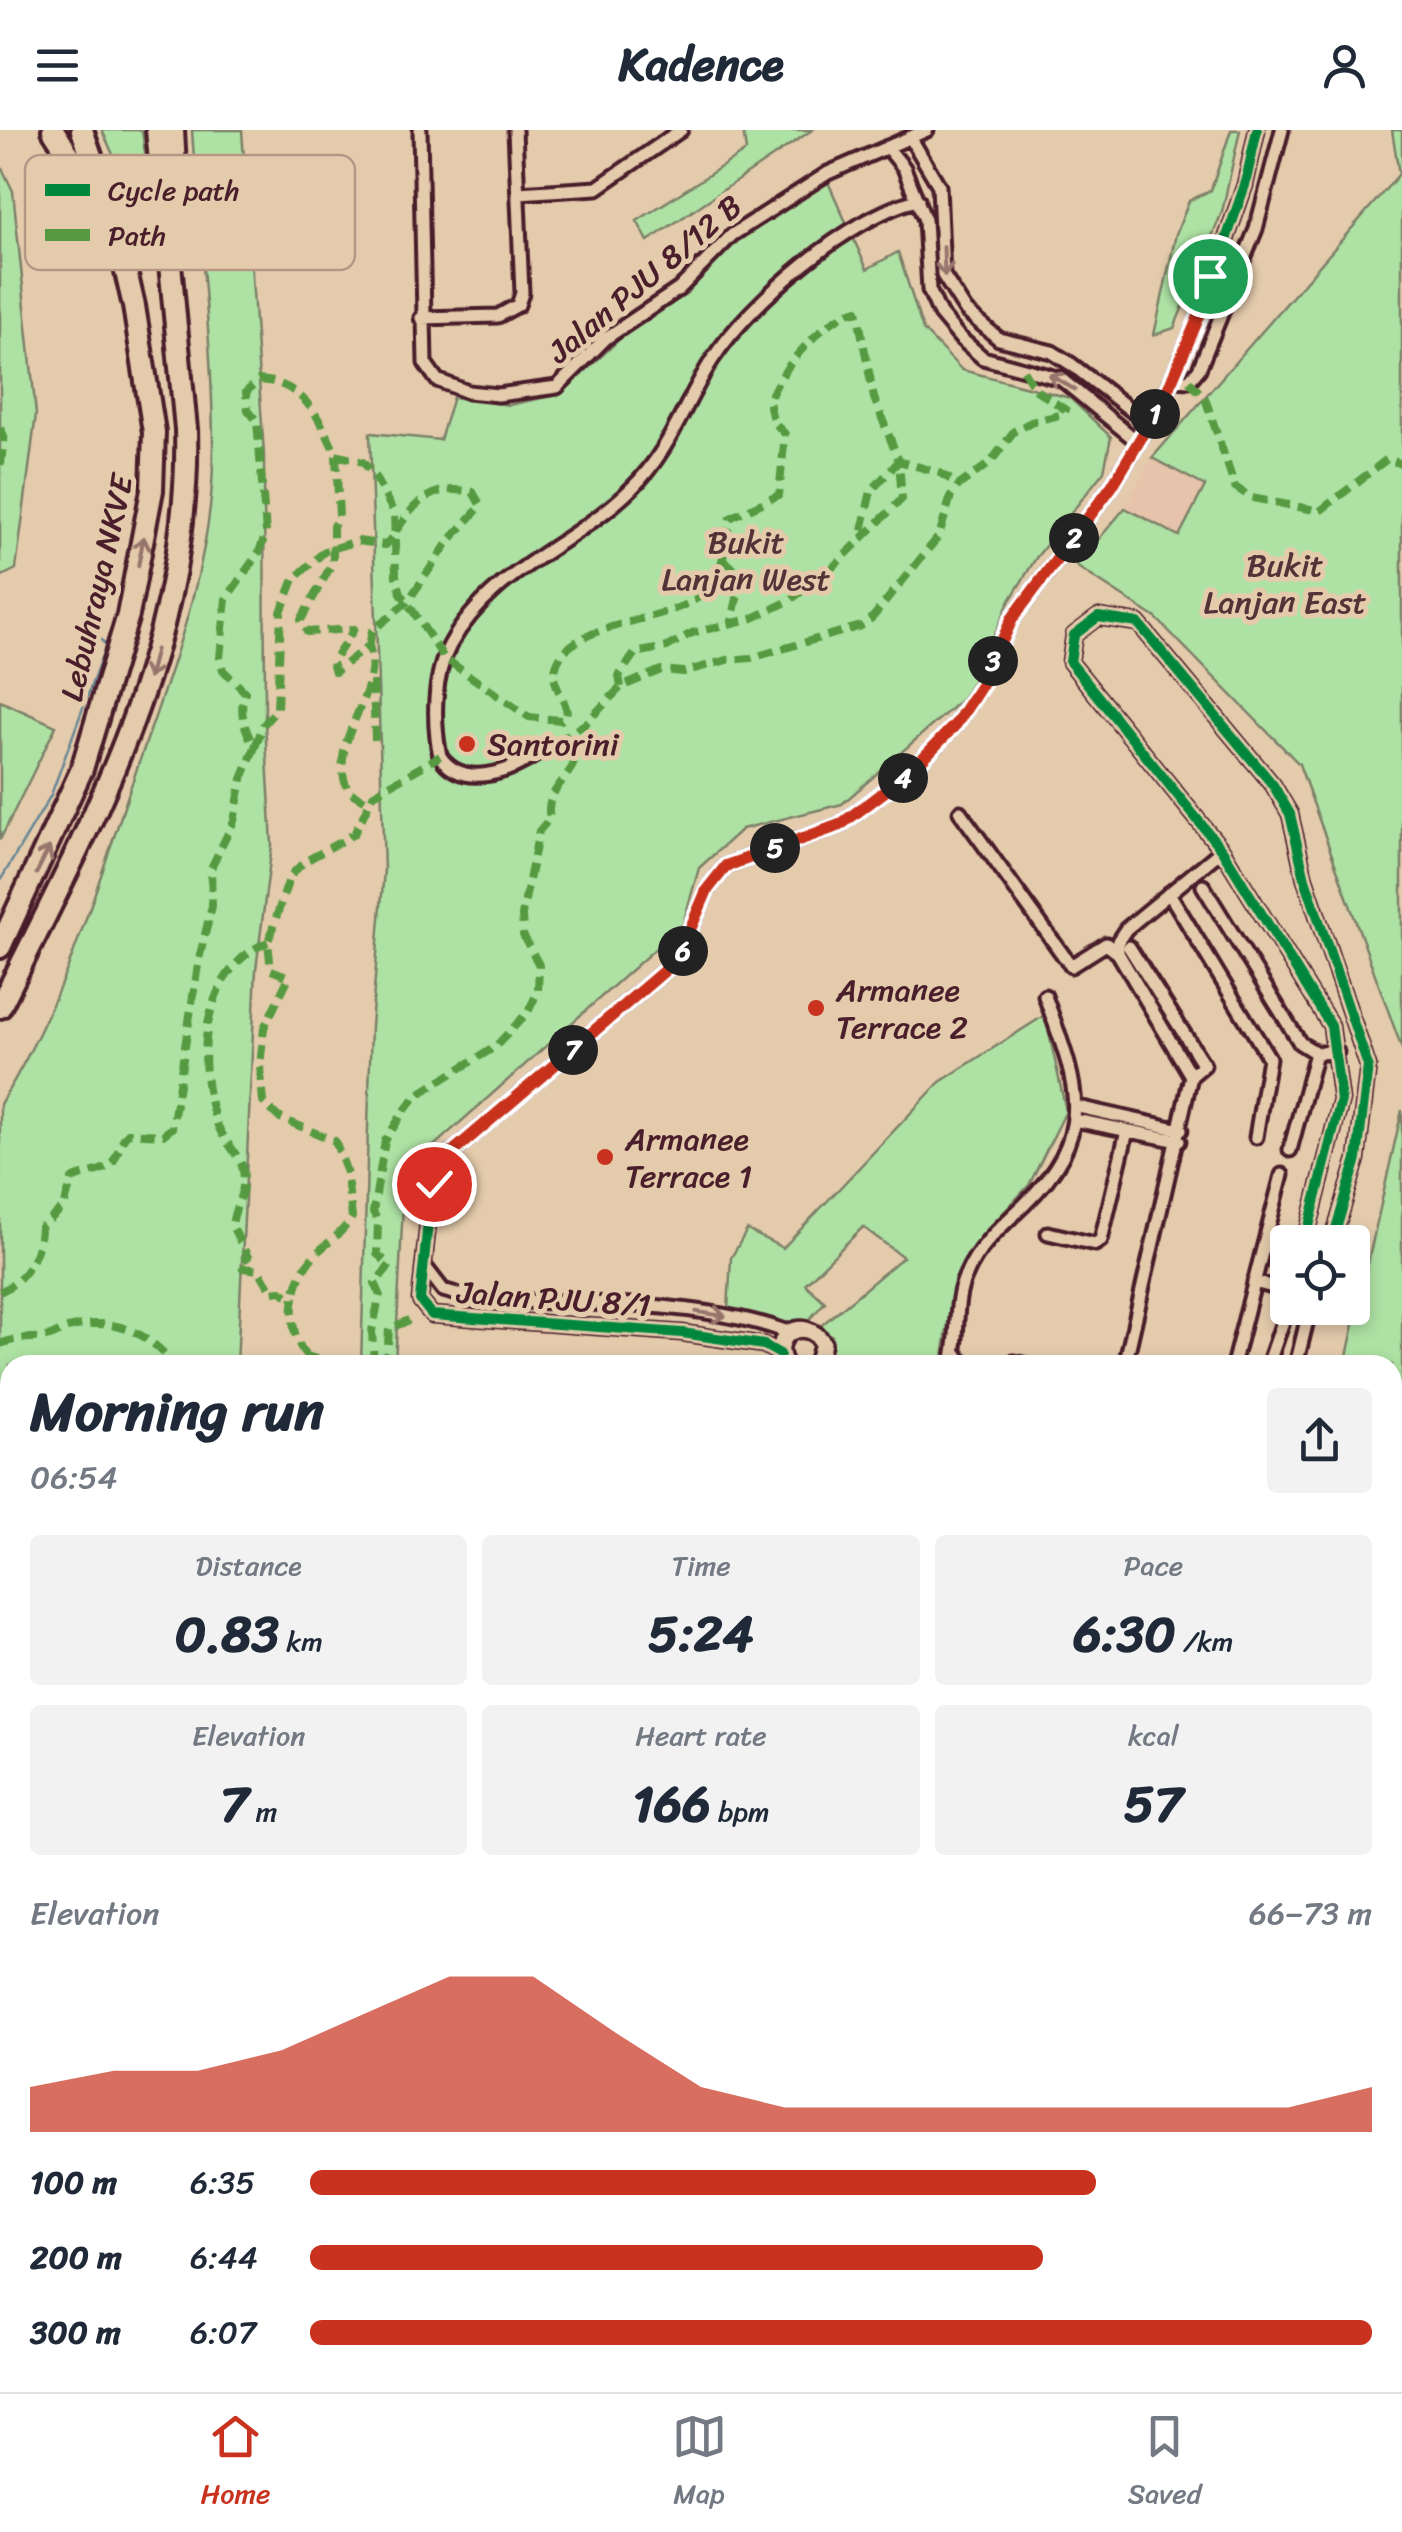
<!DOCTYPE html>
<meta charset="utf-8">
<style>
body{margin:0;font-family:Sriracha,sans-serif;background:#f2f2f3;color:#1f2937;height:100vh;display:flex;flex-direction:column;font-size:38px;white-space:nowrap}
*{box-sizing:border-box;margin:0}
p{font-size:32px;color:#747a83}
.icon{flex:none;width:55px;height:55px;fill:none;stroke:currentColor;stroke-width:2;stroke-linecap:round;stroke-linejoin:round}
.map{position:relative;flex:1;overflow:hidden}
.side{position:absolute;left:0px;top:1225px;width:1402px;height:1038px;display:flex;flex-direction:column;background:#fff;border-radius:30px 30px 0 0;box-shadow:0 5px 15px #0003}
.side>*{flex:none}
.buttons{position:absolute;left:1270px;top:1095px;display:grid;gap:20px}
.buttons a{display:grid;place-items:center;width:100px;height:100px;border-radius:10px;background:#fff;box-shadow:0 5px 15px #0003;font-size:50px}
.pin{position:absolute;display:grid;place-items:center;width:85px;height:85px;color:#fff;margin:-42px;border:5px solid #fff;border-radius:50%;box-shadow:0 2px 10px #0007}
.km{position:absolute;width:50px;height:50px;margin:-25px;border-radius:50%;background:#222;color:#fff;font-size:28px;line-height:50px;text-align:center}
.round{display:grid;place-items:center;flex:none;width:105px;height:105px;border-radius:10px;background:#f2f2f3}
.summary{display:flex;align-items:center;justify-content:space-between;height:170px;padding:0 30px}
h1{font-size:55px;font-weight:700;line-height:75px}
.stats{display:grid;grid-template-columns:repeat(3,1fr);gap:15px;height:170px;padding:10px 30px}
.stats div{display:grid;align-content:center;border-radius:10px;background:#f2f2f3;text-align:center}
.stats b{font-size:50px;font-weight:700}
.stats small{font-size:28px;font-weight:400}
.stats p{font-size:28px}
.chart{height:280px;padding:20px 30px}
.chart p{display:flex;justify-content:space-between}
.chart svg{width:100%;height:180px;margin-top:10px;fill:#c8321e;opacity:.7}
ul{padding:0 30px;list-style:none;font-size:32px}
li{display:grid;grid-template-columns:160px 120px 1fr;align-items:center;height:75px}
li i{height:25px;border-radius:12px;background:#c8321e}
header{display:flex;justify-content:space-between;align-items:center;height:130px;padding:0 30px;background:#fff;font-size:45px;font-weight:700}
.menu{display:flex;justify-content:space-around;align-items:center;height:140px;border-top:2px solid #e0e1e3;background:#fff;font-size:28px;color:#747a83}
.menu a{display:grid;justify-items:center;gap:5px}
.menu .selected{color:#c8321e}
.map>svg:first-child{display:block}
.built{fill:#e6c3aa}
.green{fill:#aee2a4;stroke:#7c8068;stroke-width:2.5}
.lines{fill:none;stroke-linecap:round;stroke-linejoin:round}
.stream{stroke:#6a8895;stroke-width:2.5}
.minor-casing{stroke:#4a1f2b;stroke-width:19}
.tertiary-casing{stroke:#4a1f2b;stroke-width:21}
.secondary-casing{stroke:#4a1f2b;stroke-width:22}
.motorway-casing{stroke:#4a1f2b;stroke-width:28}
.minor{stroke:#e4cbac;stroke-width:11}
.tertiary{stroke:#e4cbac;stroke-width:14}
.secondary{stroke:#e4cbac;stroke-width:15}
.motorway{stroke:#e4cbac;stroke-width:20}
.motorway-bridge-casing{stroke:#4a1f2b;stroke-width:28;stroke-linecap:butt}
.motorway-bridge{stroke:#e4cbac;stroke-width:20}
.quiet{stroke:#559a41;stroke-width:8;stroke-dasharray:15 8;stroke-linecap:butt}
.cycleway-casing{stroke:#e4cbac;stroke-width:16}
.cycleway{stroke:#00873e;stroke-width:10}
.oneway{stroke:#97756c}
.route-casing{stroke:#fff;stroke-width:20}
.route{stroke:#c8321e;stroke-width:12}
.poi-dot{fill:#c8321e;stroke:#e4cbac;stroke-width:4}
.labels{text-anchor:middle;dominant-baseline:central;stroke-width:10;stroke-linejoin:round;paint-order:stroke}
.street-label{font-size:32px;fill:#4a1f2b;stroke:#e4cbac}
.park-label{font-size:32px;fill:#543237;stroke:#e4cbac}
.poi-label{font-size:32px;fill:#4a1f2b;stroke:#e4cbac;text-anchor:start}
.key{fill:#e4cbac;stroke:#b69785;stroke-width:2.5}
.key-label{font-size:28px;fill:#4a1f2b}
</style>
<header><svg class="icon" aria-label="menu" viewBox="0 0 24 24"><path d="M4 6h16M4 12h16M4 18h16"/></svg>Kadence<svg class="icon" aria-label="person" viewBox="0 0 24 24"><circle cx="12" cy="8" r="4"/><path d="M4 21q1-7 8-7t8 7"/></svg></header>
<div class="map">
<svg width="1402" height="2262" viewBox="0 0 1402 2262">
<rect width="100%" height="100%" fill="#e4cbac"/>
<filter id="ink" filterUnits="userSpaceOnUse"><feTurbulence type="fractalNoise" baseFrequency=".01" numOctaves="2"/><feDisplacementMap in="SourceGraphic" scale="20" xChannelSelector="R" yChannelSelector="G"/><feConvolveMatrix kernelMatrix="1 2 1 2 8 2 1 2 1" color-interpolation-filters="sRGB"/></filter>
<g filter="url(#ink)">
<path class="built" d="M1152 328 1206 356 1179 407 1125 378Z
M0 1737 10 1738V2252L163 2253V2262H0Z
M1402 2153 1401 2262H1261L1272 2253 1392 2252 1393 2154Z
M884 2253H1197L1186 2262H887Z"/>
<path class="green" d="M102 0H142L152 76 138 80Z
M192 0H242L264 324 265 593 272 715 256 839 237 1235H10V1339L0 1347V974C59 881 92 772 127 668 163 559 211 449 213 332 214 222 199 110 192 0Z
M743 0H812L648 111 637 91 746 21Z
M1231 0H1240L1222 82 1174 198 1154 205 1176 104 1189 71 1211 60Z
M1392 0H1402V919L1299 634 1156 488 1076 436 1125 378 1179 406 1205 356 1152 328 1399 44Z
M0 34 13 61 36 284 16 439 0 447Z
M828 52 867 139 898 122 923 200 962 240 1070 268 1111 307 1104 341 1036 428 1009 472 968 564 842 674 742 699 699 738 683 794 428 1021 404 1054 395 1235H361L371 896 384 740 370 303 440 310 453 267 509 275 561 264 626 203 679 168 737 111Z
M0 571 56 596 0 710Z
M1045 885 1066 981 1029 1055 979 1109 953 1157 942 1235H859L830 1224 832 1206 818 1198 903 1127 863 1097 805 1154 825 1172 805 1194 788 1196 728 1180 731 1128 747 1100 783 1118 940 952Z
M1402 980V1988L1393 1999 1392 1235H1345Z"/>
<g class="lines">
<path class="stream" d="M0 751 51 665 106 515 87 496"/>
<defs>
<path id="minor" d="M420 0 425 233 437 250 468 262 498 265 557 257 606 208 679 159 732 105 828 43 927 0
M910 7 939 56 943 145 966 181 999 209 1052 222 1071 234 1149 294
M887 17 904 38 925 90 929 160 940 184 960 208 983 228 1061 249 1138 312
M518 63 597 58 681 0
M421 188 498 186 518 175 522 163 515 0
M1173 250 1189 251 1199 239 1256 99 1282 0
M537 624C510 642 462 660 440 626 433 592 433 546 450 515 492 439 574 416 632 358 670 321 684 274 712 230 749 173 851 85 918 70
M960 682 1071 836 1106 814 1118 823
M1203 756 1300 913 1316 923 1337 922
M1169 763 1269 928 1256 1007
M1129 817 1204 935 1191 946
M1078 977 1181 1000
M1075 990 1179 1011
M1290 1020 1316 923
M1048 1103 1095 1114 1101 1110 1127 1001
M1305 1112 1341 970 1331 896 1222 720 1070 532 1074 505 1098 487 1138 493 1273 655 1290 684 1305 749 1368 936 1357 1029 1332 1112
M426 1138 443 1160 474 1169C574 1175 695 1168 788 1202
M1254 1152 1288 1161
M955 1222 964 1235
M780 1224 764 1215 682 1203 432 1185 420 1170 430 1073 448 1026 677 830 707 760 726 736 840 695 909 643 956 594 983 551 1012 489 1112 356 1163 271 1200 184 1245 55 1257 0
M1014 1232 1027 1235
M951 1235C961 1206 952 1174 966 1145 978 1116 1002 1096 1024 1075 1100 1001 1076 953 1045 866
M1125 1235 1191 946 1118 823V811L1126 799 1222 720
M1233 1235 1282 1045
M1268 1235 1288 1177
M1296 1235 1310 1178
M0 1434 10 1427
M10 1491V1498
M0 1516 10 1524
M0 1571H10
M0 1671 10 1672
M0 1756 10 1755
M0 1895H10
M0 2033H10
M1392 2151 1402 2150
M0 2171H10
M873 2252 878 2262
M906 2252 912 2262
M1119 2252 1127 2262
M1324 2252 1332 2262
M1251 2262 1262 2252"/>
<path id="tertiary" d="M177 2252V2262
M193 2262V2252"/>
<path id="secondary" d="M786 1235C767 1206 805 1184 823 1213L817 1235"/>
<path id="motorway" d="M53 0 100 73
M173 0 176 58
M0 817 82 639 128 485 152 360 154 302 134 176 115 95 82 0
M0 877C92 691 192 514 186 299L157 0
M1392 2086 1402 2090
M1392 2134 1402 2131
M652 2252 752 2262
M795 2252 823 2262
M274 2262 288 2252
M320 2262 351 2252
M1180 2262 1192 2252
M1215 2262 1227 2252"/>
</defs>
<use href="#minor" class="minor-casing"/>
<use href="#tertiary" class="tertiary-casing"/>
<use href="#secondary" class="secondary-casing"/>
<use href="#motorway" class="motorway-casing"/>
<use href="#minor" class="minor"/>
<use href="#tertiary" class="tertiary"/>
<use href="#secondary" class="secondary"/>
<use href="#motorway" class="motorway"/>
<defs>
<path id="motorway-bridge" d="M1392 2111 1402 2109"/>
</defs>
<use href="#motorway-bridge" class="motorway-bridge-casing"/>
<use href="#motorway-bridge" class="motorway-bridge"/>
<path class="quiet" d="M1189 251 1205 268 1235 357 1252 368 1320 381 1387 329 1402 334
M0 298 4 307 0 343
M336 325 339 386 333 396V432L301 490 307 502 354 499 332 533 335 542 364 519 369 516C385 565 323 612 349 662L369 672
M723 429 742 446 732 491
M373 551 375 610
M621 557 619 546 635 523 667 517 692 503 753 488 789 471 829 441 902 369 899 331 871 361 861 405
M255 617 264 594 277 579 281 482 294 449 325 421 358 411 386 415C411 381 422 352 473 362L481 376 449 411 408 471 372 501 369 516
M537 624 585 594 621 557 661 540 684 542 727 530 751 528 861 496 873 487 939 406 951 366 959 355 990 333 1014 301 1031 292 1064 284 1066 280 1036 260 1021 237
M268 812C200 839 194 936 218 996 224 1010 237 1023 242 1036 249 1059 234 1074 232 1096L248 1127 239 1133 243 1138 259 1140 272 1162 281 1161 296 1171
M0 1162C26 1149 40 1125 41 1097L64 1077 72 1049C84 1042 104 1043 112 1033 120 1023 118 1013 128 1003L163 1005 172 998 199 829 212 776 211 738 234 691 242 649 255 617C245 602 238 580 245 562L223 540 220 528 226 469 259 422 266 403 257 291 248 280 246 262 259 250C303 252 320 288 336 325L363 332 375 347 394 383 396 446 401 463 444 528 529 587 561 590 567 584C566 568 552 557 555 541 563 488 677 495 707 460 724 440 726 413 730 388L779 365 785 304 773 291 769 271C781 238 823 189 857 180L874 268 899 331 940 343 959 355
M0 1214C18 1207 27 1209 46 1207 54 1206 61 1200 68 1198 110 1186 150 1201 173 1235
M307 1226C286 1204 289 1157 309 1132 321 1115 341 1107 352 1087L346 1040 335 1011 278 987 263 972 260 936 264 898 289 847 271 840 268 812 290 746 304 732 354 704 374 664 440 626
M307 1226 335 1235
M374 1235 372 1201 380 1164 375 1153 390 1135 377 1124 378 1091 373 1082 385 1011 402 984 417 965 495 917 528 882 538 861 539 835 523 805 522 785 539 701 550 688C541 653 593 641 571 604
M382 1235 387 1230 389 1199 409 1190"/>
<defs>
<path id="cycleway" d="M1305 1112 1341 970 1331 896 1222 720 1070 532 1074 505 1098 487 1138 493 1273 655 1290 684 1305 749 1368 936 1357 1029 1332 1112
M780 1224 764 1215 682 1203 432 1185 420 1170 430 1073 448 1026 677 830 707 760 726 736 840 695 909 643 956 594 983 551 1012 489 1112 356 1163 271 1200 184 1245 55 1257 0"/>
</defs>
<use href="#cycleway" class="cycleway-casing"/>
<use href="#cycleway" class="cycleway"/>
</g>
<defs><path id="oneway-shaft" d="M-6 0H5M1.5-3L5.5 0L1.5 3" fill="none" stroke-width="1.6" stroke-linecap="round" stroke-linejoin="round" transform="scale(2.5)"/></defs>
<g class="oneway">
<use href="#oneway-shaft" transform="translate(944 131) rotate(88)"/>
<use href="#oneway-shaft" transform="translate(1062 252) rotate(-149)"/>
<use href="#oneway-shaft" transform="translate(141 421) rotate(-79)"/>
<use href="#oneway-shaft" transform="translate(152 534) rotate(104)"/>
<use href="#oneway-shaft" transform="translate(43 730) rotate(-64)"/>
<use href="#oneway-shaft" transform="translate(711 1184) rotate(9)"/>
</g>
</g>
<g class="lines" filter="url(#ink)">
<defs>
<path id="route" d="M434 1054 448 1026 677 830 707 760 726 736 840 695 909 643 956 594 984 551 1012 489 1112 356 1163 271 1200 184 1210 146"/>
</defs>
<use href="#route" class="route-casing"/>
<use href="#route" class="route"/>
</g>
<g class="poi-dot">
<circle cx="467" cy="614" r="10"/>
<circle cx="816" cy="878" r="10"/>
<circle cx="605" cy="1027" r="10"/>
</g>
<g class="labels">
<g class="street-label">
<text transform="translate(645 149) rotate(-40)">Jalan PJU 8/12 B</text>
<text transform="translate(97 458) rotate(-77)">Lebuhraya NKVE</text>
<text transform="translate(554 1169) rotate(4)">Jalan PJU 8/1</text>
</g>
<g class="park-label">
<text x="746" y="412">Bukit<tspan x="746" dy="37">Lanjan West</tspan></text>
<text x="1285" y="435">Bukit<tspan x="1285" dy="37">Lanjan East</tspan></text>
</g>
<g class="poi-label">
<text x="487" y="614">Santorini</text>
<text x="836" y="860">Armanee<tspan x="836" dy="37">Terrace 2</tspan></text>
<text x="625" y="1009">Armanee<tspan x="625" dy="37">Terrace 1</tspan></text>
</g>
</g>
<rect x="25" y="25" width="330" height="115" rx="15" class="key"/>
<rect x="45" y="54" width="45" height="12" fill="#00873e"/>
<rect x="45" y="99" width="45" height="12" fill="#559a41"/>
<g class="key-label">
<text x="108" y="70">Cycle path</text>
<text x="108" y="115">Path</text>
</g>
</svg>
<div class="buttons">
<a><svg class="icon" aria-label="locate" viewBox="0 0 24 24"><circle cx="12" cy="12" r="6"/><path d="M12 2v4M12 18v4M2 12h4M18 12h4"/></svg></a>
</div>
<div class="pin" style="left:1210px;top:146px;background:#1e9e55"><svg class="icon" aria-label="arrive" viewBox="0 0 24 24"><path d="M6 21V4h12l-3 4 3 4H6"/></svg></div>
<div class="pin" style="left:434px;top:1054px;background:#d93025"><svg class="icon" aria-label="check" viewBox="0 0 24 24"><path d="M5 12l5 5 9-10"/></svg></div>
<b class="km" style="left:1155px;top:284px">1</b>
<b class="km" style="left:1074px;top:408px">2</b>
<b class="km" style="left:993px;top:531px">3</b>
<b class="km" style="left:903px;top:648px">4</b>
<b class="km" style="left:775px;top:718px">5</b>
<b class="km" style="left:683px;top:821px">6</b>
<b class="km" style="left:573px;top:920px">7</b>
<section class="side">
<div class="summary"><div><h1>Morning run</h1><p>06:54</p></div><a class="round"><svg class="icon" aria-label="share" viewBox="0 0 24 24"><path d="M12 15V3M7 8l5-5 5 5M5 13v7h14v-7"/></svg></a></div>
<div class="stats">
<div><p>Distance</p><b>0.83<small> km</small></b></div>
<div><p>Time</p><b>5:24</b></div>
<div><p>Pace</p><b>6:30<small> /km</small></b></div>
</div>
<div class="stats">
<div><p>Elevation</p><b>7<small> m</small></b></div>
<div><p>Heart rate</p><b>166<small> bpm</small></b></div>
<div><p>kcal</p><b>57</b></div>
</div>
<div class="chart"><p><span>Elevation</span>66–73 m</p>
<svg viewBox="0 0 160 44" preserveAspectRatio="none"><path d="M0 44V33L10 29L20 29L30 24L40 15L50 6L60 6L70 20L80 33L90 38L100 38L110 38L120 38L130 38L140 38L150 38L160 33V44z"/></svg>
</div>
<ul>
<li><b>100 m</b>6:35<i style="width:74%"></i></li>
<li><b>200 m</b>6:44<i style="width:69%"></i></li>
<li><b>300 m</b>6:07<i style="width:100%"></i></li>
</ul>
</section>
</div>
<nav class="menu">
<a class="selected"><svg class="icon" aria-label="home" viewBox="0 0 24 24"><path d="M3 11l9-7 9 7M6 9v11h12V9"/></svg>Home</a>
<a><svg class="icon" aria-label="map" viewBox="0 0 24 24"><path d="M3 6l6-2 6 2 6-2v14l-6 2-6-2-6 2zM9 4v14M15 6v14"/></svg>Map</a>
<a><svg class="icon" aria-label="saved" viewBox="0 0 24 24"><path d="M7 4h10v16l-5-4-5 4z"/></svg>Saved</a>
</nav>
